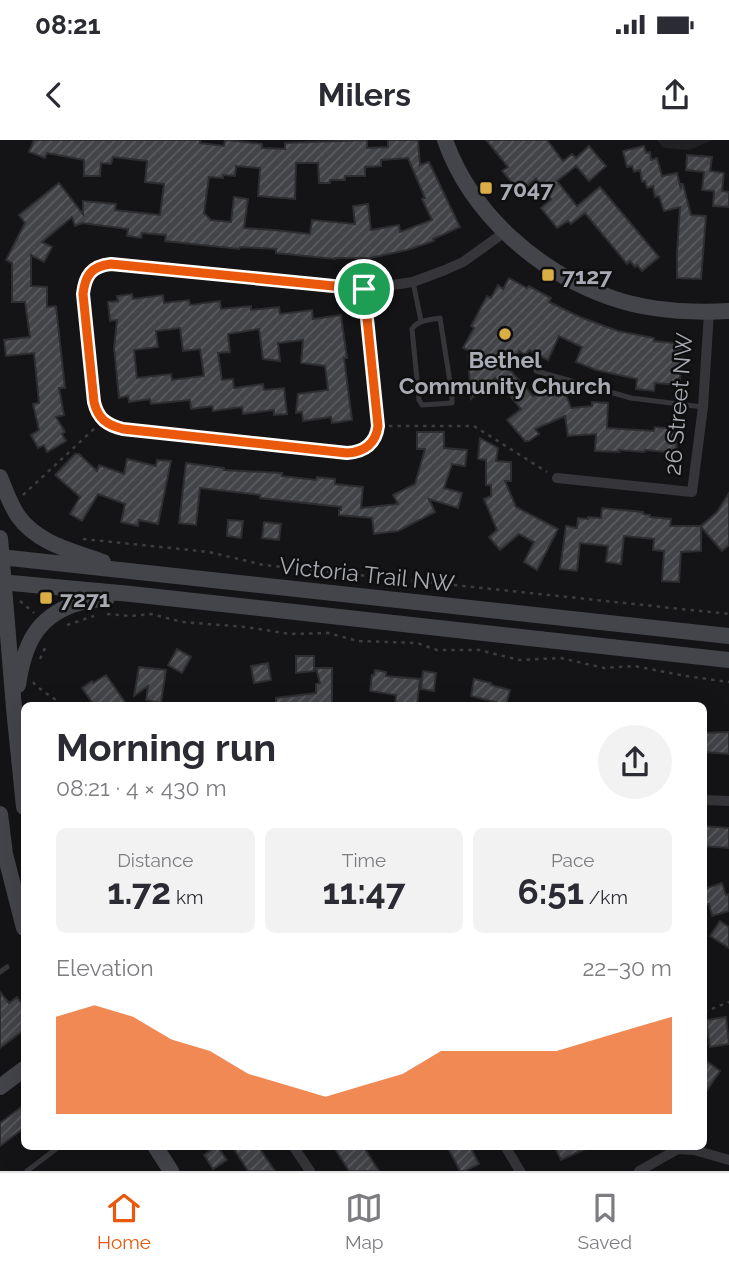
<!DOCTYPE html>
<meta charset="utf-8">
<style>
body{margin:0;font-family:Raleway,sans-serif;background:#f2f2f3;color:#2b2b33;height:100vh;display:flex;flex-direction:column;font-size:26px;white-space:nowrap}
*{box-sizing:border-box;margin:0}
p{font-size:23px;color:#7c7c81}
.icon{flex:none;width:38px;height:38px;fill:none;stroke:currentColor;stroke-width:2;stroke-linecap:round;stroke-linejoin:round}
.map{position:relative;flex:1;overflow:hidden}
.side{position:absolute;left:21px;top:562px;width:686px;height:448px;display:flex;flex-direction:column;background:#fff;border-radius:10px;box-shadow:0 7px 28px #0002}
.side>*{flex:none}
.pin{position:absolute;display:grid;place-items:center;width:60px;height:60px;color:#fff;margin:-30px;border:4px solid #fff;border-radius:50%;box-shadow:0 2px 7px #0007}
.round{display:grid;place-items:center;flex:none;width:74px;height:74px;border-radius:37px;background:#f2f2f3}
.overview{display:flex;align-items:center;justify-content:space-between;height:119px;padding:0 35px}
h1{font-size:38px;font-weight:700;line-height:52px}
.metrics{display:grid;grid-template-columns:repeat(3,1fr);gap:10px;height:119px;padding:7px 35px}
.metrics div{display:grid;align-content:center;border-radius:10px;background:#f2f2f3;text-align:center}
.metrics b{font-size:35px;font-weight:700}
.metrics small{font-size:19px;font-weight:400}
.metrics p{font-size:19px}
.chart{height:196px;padding:14px 35px}
.chart p{display:flex;justify-content:space-between}
.chart svg{width:100%;height:126px;margin-top:7px;fill:#ea580c;opacity:.7}
.status{display:flex;justify-content:space-between;align-items:center;height:49px;padding:0 35px;background:#fff;direction:ltr}
.status svg{height:19px;fill:currentColor}
header{display:flex;justify-content:space-between;align-items:center;height:91px;padding:0 35px;background:#fff;font-size:32px;font-weight:700}
.menu{display:flex;justify-content:space-around;align-items:center;height:98px;border-top:2px solid #e1e1e2;background:#fff;font-size:19px;color:#7c7c81}
.menu a{display:grid;justify-items:center;gap:4px}
.menu .active{color:#ea580c}
.map>svg:first-child{display:block}
.built{fill:#202022}
.building{fill:url(#building-hatch);stroke:#2e2e31;stroke-width:2;fill-rule:evenodd}
.lines{fill:none;stroke-linecap:round;stroke-linejoin:round}
.path{stroke:#3c3d41;stroke-width:2.5;stroke-dasharray:3.5 5;stroke-linecap:butt}
.lane{stroke:#36363a;stroke-width:5}
.street{stroke:#36363a;stroke-width:10}
.secondary{stroke:#44454a;stroke-width:16}
.route-casing{stroke:#fff;stroke-width:14}
.route{stroke:#ea580c;stroke-width:9}
.poi-dot{fill:#daad47;stroke:#0f0f10;stroke-width:2.5}
.labels{text-anchor:middle;dominant-baseline:central;stroke-width:5;stroke-linejoin:round;paint-order:stroke}
.poi-label{font-size:23px;font-weight:bold;fill:#a8abb4;stroke:#0f0f10;text-anchor:start}
.street-label{font-size:23px;fill:#a8abb4;stroke:#0f0f10}
</style>
<div class="status"><b>08:21</b><svg viewBox="0 0 49 12"><path d="M0 12V9h3v3zM5 12V6h3v6zM10 12V3h3v9zM15 12V0h3v12zM26 1h20v11H26zM47 4h2v5h-2z"/></svg></div>
<header><svg class="icon" aria-label="back" viewBox="0 0 24 24"><path d="M15 5l-7 7 7 7"/></svg>Milers<svg class="icon" aria-label="share" viewBox="0 0 24 24"><path d="M12 15V3M7 8l5-5 5 5M5 13v7h14v-7"/></svg></header>
<div class="map">
<svg width="729" height="1031" viewBox="0 0 729 1031">
<defs>
<pattern id="building-hatch" width="6" height="6" patternUnits="userSpaceOnUse" patternTransform="scale(1.75)"><rect width="6" height="6" fill="#434448"/><path d="M-1 1l2-2M0 6l6-6M5 7l2-2" fill="none" stroke="#5b5c60"/></pattern>
</defs>
<rect width="100%" height="100%" fill="#141416"/>
<path class="built" d="M657 0H713L689 10 664 8Z"/>
<path class="building" d="M34 0H200V3L224 6 225 0H226L262 4V8L285 9V3L367 0V8L388 7V0H418L420 25 429 22 460 87 433 99 434 101 407 110 370 118H335V119L276 113V109L240 107 239 109 165 101 166 95 142 93 141 98 127 96 128 89 82 83 75 86 72 77 42 102 52 107 44 122 31 115V146L47 147V167L56 166 65 248H59L64 275 56 277 65 292 62 294 66 301 47 312 44 305 38 308 31 295 39 290 33 264 39 263 34 213 6 216 4 200 30 197 25 162H12V123L6 120 25 83 19 75 59 43 83 74V61L116 64 115 70 160 75 164 44 145 42 147 21 113 17 111 24 101 23 100 36H84V20L47 13 45 18 29 12ZM408 18 425 58 422 59 432 80 400 92 399 85 371 90 368 64 353 66 355 84 312 80 310 94 274 90 244 88 248 59 234 57 231 82 211 80 204 73 209 37 223 38V35L235 36 236 26 260 28 258 56 295 59 296 23H318L319 43H330V40H345V36H365V27L381 26V20Z
M486 0H547L563 21 572 14 576 18 589 6 606 26 589 41 576 26 557 41 577 66 600 47 659 117 642 131 637 125 635 127 630 121 627 124 585 73 571 84 568 81 557 88 541 68 551 59 536 39 520 52 502 31 508 27Z
M644 6 646 13 650 12 651 20 657 18 662 36 677 33 681 49V44H683L691 75 706 76 701 139 677 138V113L680 67 664 71 659 56 655 57 653 46 647 48 645 41 642 42 640 30 634 32 632 26 627 27 623 11Z
M687 15 712 17 710 31 724 33 722 51 729 52V67L713 66 714 51 702 50 704 32 686 30Z
M509 138 527 148 529 146 551 158 549 162 580 177 618 191 654 198V201L684 204 682 230H681L679 245 655 243 654 251 636 249 637 239 596 230 576 222 582 207 559 196 548 220 529 210 526 215 519 211 509 229 533 256 543 252 544 255 563 247 571 268 592 266V262L608 263 607 288 654 291 655 287 678 289 676 313 645 310 644 312 619 310V312L595 311 596 294 568 296 565 276 535 289 539 294 529 301H525L507 280 521 269 495 238 471 259 468 215 470 211 463 208 474 188 471 186 487 156 491 158 498 145 503 149Z
M132 154 133 159 163 155 164 163 189 160 190 165 220 161 221 169 251 166V170L279 167 280 174 312 170 313 179 341 175 347 218H344L352 280 332 283 331 277 303 281 302 272 296 273 298 254 328 250 325 226 301 223 303 200 278 203 280 221 263 219 259 189 228 194 230 212 218 213 222 240 233 239 234 248 263 244 264 250 284 248 287 274 274 275V270L243 274 242 267 213 271 212 266 191 269 190 260 151 264 150 259 129 262 128 256 119 258 114 208 117 180 110 181 108 162 118 161 117 156ZM180 188 183 211 200 209 204 236 172 240 171 234 137 238 134 210 158 207 156 191Z
M417 292H444V308L467 310 465 326 452 324 444 348 462 353 458 368 429 359 435 372 398 391 374 394 372 378 339 375V370H341V367L260 358V355L200 348 196 385 179 383 186 323 224 328V330L282 333V336L316 340 317 337 335 339V344L363 347 361 368 398 364 393 355 415 344 425 309H417Z
M480 298 498 308 496 321 511 322V341H505L516 367 558 389 537 430 524 422 534 402 519 394 500 410 489 397 497 390 484 359 491 356V345H486V320L478 319Z
M75 314H79L97 331 99 325 124 334 127 319 156 326 157 320 171 321 158 384 139 380 138 386 121 382 125 364 98 354 82 381 70 374 80 357 55 335Z
M729 353V405L722 411 701 387V411L681 412 679 442 662 441 664 411 653 410 654 399 624 396 621 424 606 422 608 406 580 403 577 431 560 429 566 386 577 388 578 378 588 379V377L601 378 602 368 643 372V374L650 375V377L671 379 670 386H701L717 372Z
M228 380 243 381 241 398 227 396Z
M264 382 281 384 279 400 262 398Z
M177 509 191 517 182 533 168 525Z
M296 516H314V531L296 533Z
M268 523 271 540 254 543 251 526Z
M139 527 166 530 161 563 146 560 148 546 134 556Z
M316 528H332V565H276V558L316 553V544L320 543Z
M375 530 386 532V536L420 539 417 565H395L396 555 370 551 372 535H374Z
M423 531 436 533 434 551 421 549Z
M106 535 127 565H94L82 548 92 541 93 543Z
M474 539 491 543V545L510 550 506 565 471 556Z
M729 592V614L704 612V593Z
M704 686 729 688V708L704 706Z
M722 743 726 755 729 754V771L712 776 709 764 704 765V749Z
M720 781 729 787V808L710 796Z
M0 852 9 863 17 857 24 867V890L0 908Z
M726 877 729 904 710 907 706 880Z
M704 919 720 931 704 955Z
M24 965V988L0 1006V983Z
M217 1006 227 1020 213 1029 204 1015Z
M232 1006H258L275 1031H248Z
M333 1006H363L379 1031H349Z
M447 1006H470L479 1024 465 1031H460Z
M554 1006H592L561 1020Z"/>
<g class="lines">
<path class="path" d="M389 286H474L547 332
M23 355 95 288
M83 399 209 412 264 425 729 474
M20 461 34 473
M107 474 131 476 151 474 182 482 246 487 290 494 328 493 358 501 417 503 437 510H479L519 520 561 518 604 528 634 526 686 536 729 542
M67 485 94 476
M40 519 46 506
M33 542 36 546 63 565
M704 872 729 862"/>
<path class="lane" d="M413 142 421 181
M440 178 452 255V263L422 265 419 260 412 189C417 180 430 180 440 178Z
M536 231 631 258 703 267
M0 832 7 827
M27 1031 60 1006"/>
<path class="street" d="M364 149 378 286C376 303 365 312 347 313L123 289C109 286 102 282 96 269L83 154C85 135 92 126 111 124L364 149 413 142 445 130 463 122 505 92
M557 338 692 352 703 267 709 172
M704 660 729 661
M293 1006 310 1031
M505 1006 520 1031
M639 1031 678 1009 694 1010 729 1020"/>
<path class="secondary" d="M445 0C471 74 539 133 612 158 649 171 690 173 729 171
M0 337C5 350 10 364 18 376 38 404 73 411 103 422
M0 398 14 568 24 667
M0 417 729 496
M0 442 131 454 729 520
M18 545C24 506 35 478 75 464 85 461 97 460 107 458
M0 674 5 714 24 788
M0 947 24 929
M155 1006 171 1031"/>
</g>
<g class="lines">
<defs>
<path id="route" d="M111 124 364 149 378 286C376 303 365 312 347 313L123 289C107 285 98 279 94 262L83 154C85 135 92 126 111 124Z"/>
</defs>
<use href="#route" class="route-casing"/>
<use href="#route" class="route"/>
</g>
<g class="poi-dot">
<rect x="479" y="41" width="14" height="14" rx="3.5"/>
<rect x="541" y="128" width="14" height="14" rx="3.5"/>
<circle cx="505" cy="194" r="7"/>
<rect x="39" y="451" width="14" height="14" rx="3.5"/>
</g>
<g class="labels">
<g class="poi-label">
<text x="500" y="48">7047</text>
<text x="562" y="135">7127</text>
<text x="505" y="219" text-anchor="middle">Bethel<tspan x="505" dy="26">Community Church</tspan></text>
<text x="60" y="458">7271</text>
</g>
<g class="street-label">
<text transform="translate(678 264) rotate(-85)">26 Street NW</text>
<text transform="translate(367 434) rotate(6)">Victoria Trail NW</text>
</g>
</g>
</svg>
<div class="pin" style="left:364px;top:149px;background:#1e9e55"><svg class="icon" aria-label="arrive" viewBox="0 0 24 24"><path d="M6 21V4h12l-3 4 3 4H6"/></svg></div>
<section class="side">
<div class="overview"><div><h1>Morning run</h1><p>08:21 · 4 × 430 m</p></div><a class="round"><svg class="icon" aria-label="share" viewBox="0 0 24 24"><path d="M12 15V3M7 8l5-5 5 5M5 13v7h14v-7"/></svg></a></div>
<div class="metrics">
<div><p>Distance</p><b>1.72<small> km</small></b></div>
<div><p>Time</p><b>11:47</b></div>
<div><p>Pace</p><b>6:51<small> /km</small></b></div>
</div>
<div class="chart"><p><span>Elevation</span>22–30 m</p>
<svg viewBox="0 0 160 44" preserveAspectRatio="none"><path d="M0 44V10L10 6L20 10L30 18L40 22L50 30L60 34L70 38L80 34L90 30L100 22L110 22L120 22L130 22L140 18L150 14L160 10V44z"/></svg>
</div>
</section>
</div>
<nav class="menu">
<a class="active"><svg class="icon" aria-label="home" viewBox="0 0 24 24"><path d="M3 11l9-7 9 7M6 9v11h12V9"/></svg>Home</a>
<a><svg class="icon" aria-label="map" viewBox="0 0 24 24"><path d="M3 6l6-2 6 2 6-2v14l-6 2-6-2-6 2zM9 4v14M15 6v14"/></svg>Map</a>
<a><svg class="icon" aria-label="saved" viewBox="0 0 24 24"><path d="M7 4h10v16l-5-4-5 4z"/></svg>Saved</a>
</nav>
